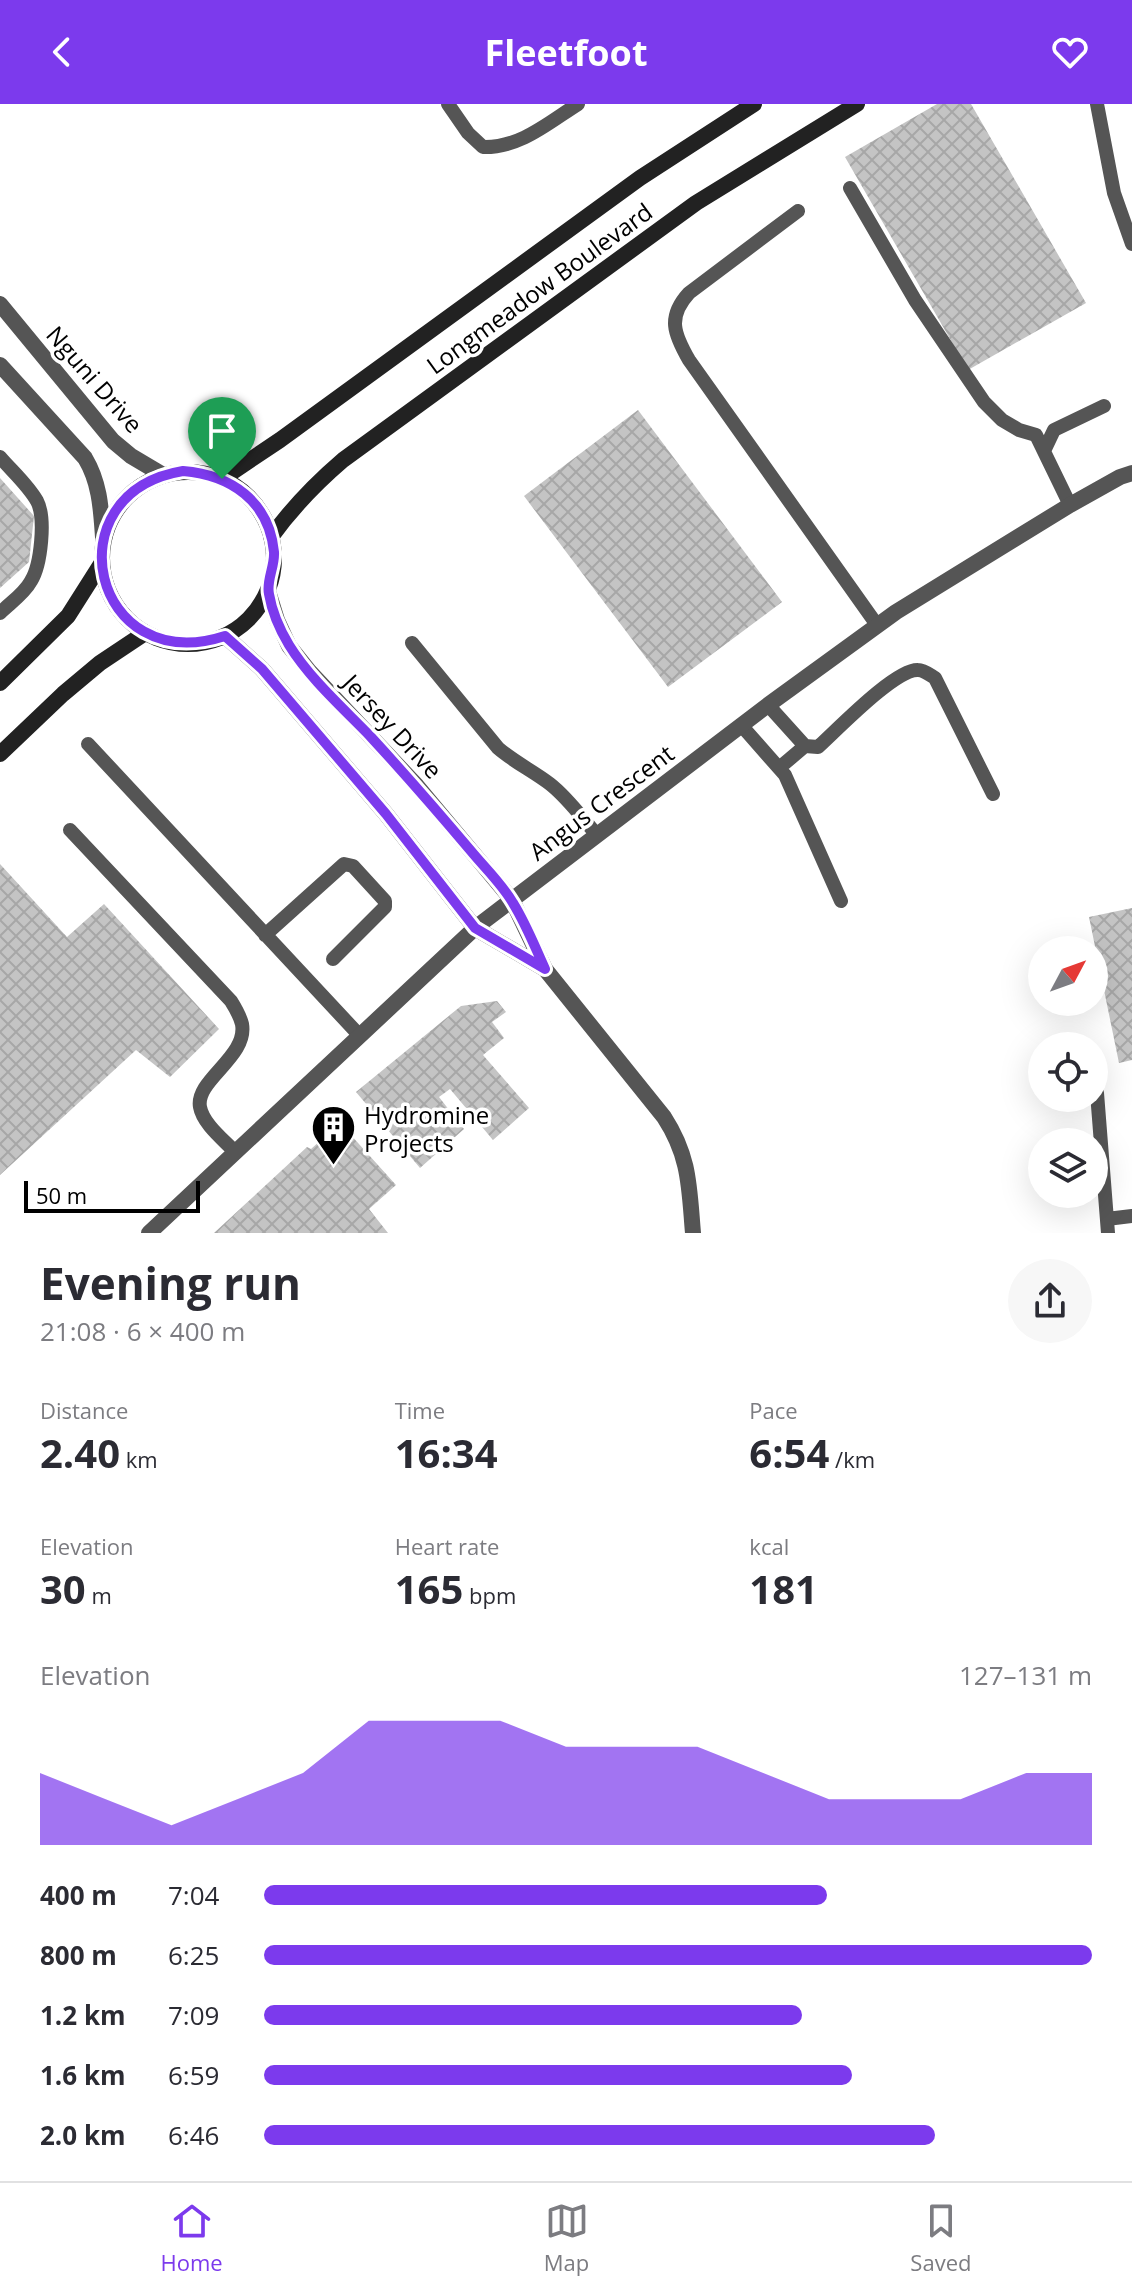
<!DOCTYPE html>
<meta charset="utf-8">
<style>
body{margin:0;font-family:"Open Sans",sans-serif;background:#f7f7f7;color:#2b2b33;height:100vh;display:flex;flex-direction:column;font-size:30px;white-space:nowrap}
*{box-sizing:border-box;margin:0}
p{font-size:26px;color:#7c7c81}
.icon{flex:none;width:44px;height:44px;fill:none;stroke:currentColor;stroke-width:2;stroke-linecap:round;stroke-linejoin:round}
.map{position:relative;height:1129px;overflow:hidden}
.details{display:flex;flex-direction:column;background:#fff;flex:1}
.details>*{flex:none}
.needle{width:52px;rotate:49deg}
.buttons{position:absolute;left:1028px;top:832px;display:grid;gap:16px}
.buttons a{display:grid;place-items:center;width:80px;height:80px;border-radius:50%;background:#fff;box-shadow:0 8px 32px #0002;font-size:40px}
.scale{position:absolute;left:24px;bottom:20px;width:176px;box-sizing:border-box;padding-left:8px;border:4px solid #000;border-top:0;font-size:22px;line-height:28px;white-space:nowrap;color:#000;-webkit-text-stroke:6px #fff;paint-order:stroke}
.pin{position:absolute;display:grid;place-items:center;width:68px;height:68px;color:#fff;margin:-82px -34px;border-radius:50% 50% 50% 0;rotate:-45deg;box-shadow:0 0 8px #0007}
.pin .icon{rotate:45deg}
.round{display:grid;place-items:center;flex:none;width:84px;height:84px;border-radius:42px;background:#f7f7f7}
.head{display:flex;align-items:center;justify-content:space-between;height:136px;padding:0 40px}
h1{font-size:44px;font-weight:700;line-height:60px}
.stats{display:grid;grid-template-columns:repeat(3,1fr);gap:12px;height:136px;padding:8px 40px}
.stats div{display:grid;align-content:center}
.stats b{font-size:40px;font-weight:700}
.stats small{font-size:22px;font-weight:400}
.stats p{font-size:22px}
.chart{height:224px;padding:16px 40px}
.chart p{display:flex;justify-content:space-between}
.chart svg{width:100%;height:144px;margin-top:8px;fill:#7c3aed;opacity:.7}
ul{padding:0 40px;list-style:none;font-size:26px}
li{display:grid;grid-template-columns:128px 96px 1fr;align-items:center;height:60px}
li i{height:20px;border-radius:10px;background:#7c3aed}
header{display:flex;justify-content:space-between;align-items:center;height:104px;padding:0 40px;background:#7c3aed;color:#fff;font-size:36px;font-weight:700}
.tab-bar{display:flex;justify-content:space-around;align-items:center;height:112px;border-top:2px solid #e1e1e2;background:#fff;font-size:22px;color:#7c7c81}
.tab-bar a{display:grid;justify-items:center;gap:4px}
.tab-bar .on{color:#7c3aed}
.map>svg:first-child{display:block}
.building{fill:url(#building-cross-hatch)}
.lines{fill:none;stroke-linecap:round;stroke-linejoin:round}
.service{stroke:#555;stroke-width:14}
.minor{stroke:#555;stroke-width:16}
.secondary{stroke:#222;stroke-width:16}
.route-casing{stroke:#fff;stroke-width:16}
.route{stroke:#7c3aed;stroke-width:10}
.labels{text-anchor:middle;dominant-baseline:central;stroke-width:7;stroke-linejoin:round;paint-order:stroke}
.street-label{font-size:24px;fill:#000;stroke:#fff}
.poi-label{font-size:24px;fill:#000;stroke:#fff;text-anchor:start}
</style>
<header><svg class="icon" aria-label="back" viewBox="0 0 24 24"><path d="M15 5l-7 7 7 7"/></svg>Fleetfoot<svg class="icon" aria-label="heart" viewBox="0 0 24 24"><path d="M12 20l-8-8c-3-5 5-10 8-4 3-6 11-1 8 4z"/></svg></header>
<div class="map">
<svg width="1132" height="1129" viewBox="0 0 1132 1129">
<defs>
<pattern id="building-cross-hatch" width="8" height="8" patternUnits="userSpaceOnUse" patternTransform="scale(2)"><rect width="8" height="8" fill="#c4c4c4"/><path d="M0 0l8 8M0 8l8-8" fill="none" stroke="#a7a7a7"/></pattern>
</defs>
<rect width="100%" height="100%" fill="#fff"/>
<path class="building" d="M937 0H971L1086 199 968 266 845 53Z
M638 306 782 498 668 583 524 392Z
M0 374 34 412 29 458 0 484Z
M0 760 67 833 104 800 219 925 170 973 136 946 0 1071Z
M1132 804V956L1119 959 1089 813Z
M497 897 506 908 492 918 504 934 483 951 529 1004 493 1036 450 985 439 993 464 1025 420 1064 356 988 461 902Z
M340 1019 396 1081 369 1105 388 1129H214L307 1043 311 1045Z"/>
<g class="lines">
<path class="service" d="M448 0 468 29 483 43C520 44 548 19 578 0
M1097 0 1114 89 1132 140
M850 84 915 196 984 298 1002 316 1019 326 1036 331 1070 401
M798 107 689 189C667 213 674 230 689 256L877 521
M1044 347 1054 326 1104 302
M0 353C12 367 28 381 37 397 46 414 41 461 31 477 24 490 10 499 0 509
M412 539 498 644C514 658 533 667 550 680 568 694 582 714 597 731
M768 601 805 642 818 643C837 626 895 565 918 566 924 566 930 571 935 574L993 690
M741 621 785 671 841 797
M88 640 360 932
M779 664 805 642
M70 726 231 897C236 905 240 912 242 920 248 953 195 976 200 1003 203 1020 224 1036 235 1048
M265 831 344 760 353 762 385 797V803L333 855
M1097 989 1108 1129
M1107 1115 1132 1112"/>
<path class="minor" d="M0 200 113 337 131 352 163 371
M0 261 85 354C100 379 101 405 103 433
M268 487 277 516 289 542 309 567 417 682 512 796 545 865 664 1013C690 1053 689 1083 693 1129
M225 532 262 565 386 710 475 824 545 865
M149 1129 475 824 768 601 896 508 1070 401 1120 373 1132 369"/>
<path class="secondary" d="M102 454a86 86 0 1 1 172 0a86 86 0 1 1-172 0Z
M222 375 280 336 640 74 754 0
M271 433C292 404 315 380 343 356L696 99 857 0
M0 579 68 512 101 460
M0 650 63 590 100 559 145 529"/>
</g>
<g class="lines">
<defs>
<path id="route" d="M183 367C231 371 269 397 274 448 275 462 266 477 269 490 272 508 280 526 289 541 310 575 343 604 370 632 405 670 438 708 471 747 485 764 502 780 513 799 526 820 535 843 545 865L475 824 386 710 262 565 225 532C92 575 50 389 183 367Z"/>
</defs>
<use href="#route" class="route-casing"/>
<use href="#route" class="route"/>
</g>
<defs>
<symbol id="building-pin" viewBox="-11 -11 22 30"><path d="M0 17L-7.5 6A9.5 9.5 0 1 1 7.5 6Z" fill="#000" stroke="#fff"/><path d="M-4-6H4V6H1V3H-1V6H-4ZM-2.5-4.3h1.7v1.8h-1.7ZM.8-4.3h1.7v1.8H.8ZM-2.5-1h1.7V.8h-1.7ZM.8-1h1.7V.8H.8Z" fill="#fff"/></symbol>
</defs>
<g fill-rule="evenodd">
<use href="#building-pin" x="308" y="998" width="51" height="69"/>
</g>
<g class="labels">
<g class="street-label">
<text transform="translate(539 184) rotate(-36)">Longmeadow Boulevard</text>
<text transform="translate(95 275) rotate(49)">Nguni Drive</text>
<text transform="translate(393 622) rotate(47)">Jersey Drive</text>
<text transform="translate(601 698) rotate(-37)">Angus Crescent</text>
</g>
<g class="poi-label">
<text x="364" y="1010">Hydromine<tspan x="364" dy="28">Projects</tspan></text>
</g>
</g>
</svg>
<div class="buttons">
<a><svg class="needle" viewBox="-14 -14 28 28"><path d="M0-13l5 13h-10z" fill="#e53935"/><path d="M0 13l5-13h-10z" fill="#7c7c81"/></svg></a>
<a><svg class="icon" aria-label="locate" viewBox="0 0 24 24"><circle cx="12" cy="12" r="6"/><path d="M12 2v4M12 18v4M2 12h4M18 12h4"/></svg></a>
<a><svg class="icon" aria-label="layers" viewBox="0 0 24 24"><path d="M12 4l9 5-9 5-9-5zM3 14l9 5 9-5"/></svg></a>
</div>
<div class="scale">50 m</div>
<div class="pin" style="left:222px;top:375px;background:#1e9e55"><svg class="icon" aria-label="arrive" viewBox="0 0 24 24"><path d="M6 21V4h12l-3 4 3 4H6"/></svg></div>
</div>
<section class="details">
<div class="head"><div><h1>Evening run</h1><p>21:08 · 6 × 400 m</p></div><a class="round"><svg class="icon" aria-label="share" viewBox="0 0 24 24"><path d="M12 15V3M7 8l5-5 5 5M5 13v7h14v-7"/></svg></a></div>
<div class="stats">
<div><p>Distance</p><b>2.40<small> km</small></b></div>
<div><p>Time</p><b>16:34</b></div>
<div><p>Pace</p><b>6:54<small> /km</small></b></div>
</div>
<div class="stats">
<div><p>Elevation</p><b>30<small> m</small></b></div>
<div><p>Heart rate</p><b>165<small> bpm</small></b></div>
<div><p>kcal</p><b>181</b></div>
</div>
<div class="chart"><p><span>Elevation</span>127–131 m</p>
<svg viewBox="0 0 160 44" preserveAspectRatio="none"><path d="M0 44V22L10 30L20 38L30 30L40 22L50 6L60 6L70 6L80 14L90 14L100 14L110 22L120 30L130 30L140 30L150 22L160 22V44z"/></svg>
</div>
<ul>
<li><b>400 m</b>7:04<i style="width:68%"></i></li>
<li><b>800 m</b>6:25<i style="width:100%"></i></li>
<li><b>1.2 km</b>7:09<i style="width:65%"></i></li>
<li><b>1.6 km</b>6:59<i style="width:71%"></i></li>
<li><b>2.0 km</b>6:46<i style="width:81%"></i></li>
</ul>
</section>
<nav class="tab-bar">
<a class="on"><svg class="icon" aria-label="home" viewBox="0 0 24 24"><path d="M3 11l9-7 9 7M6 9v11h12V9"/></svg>Home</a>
<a><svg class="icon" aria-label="map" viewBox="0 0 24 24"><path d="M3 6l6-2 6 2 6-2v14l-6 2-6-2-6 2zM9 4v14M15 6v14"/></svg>Map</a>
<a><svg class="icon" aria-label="saved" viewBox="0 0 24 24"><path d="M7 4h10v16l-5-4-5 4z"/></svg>Saved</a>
</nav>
